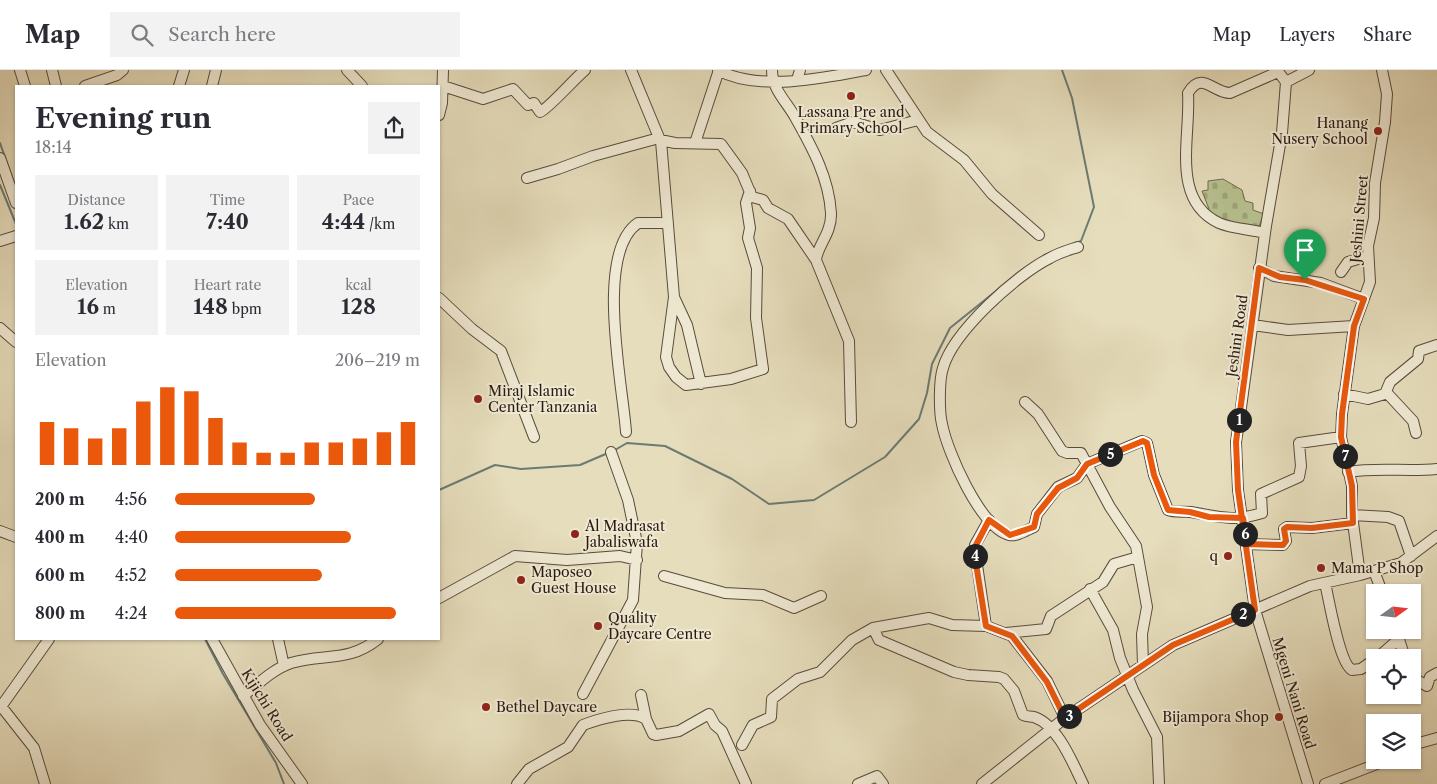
<!DOCTYPE html>
<meta charset="utf-8">
<style>
body{margin:0;font-family:"Libre Caslon Text",serif;background:#f2f2f3;color:#2b2b33;height:100vh;display:flex;flex-direction:column;font-size:19px;white-space:nowrap}
*{box-sizing:border-box;margin:0}
p{font-size:16px;color:#7c7c81}
.icon{flex:none;width:28px;height:28px;fill:none;stroke:currentColor;stroke-width:2;stroke-linecap:round;stroke-linejoin:round}
.map{position:relative;flex:1;overflow:hidden}
.sheet{position:absolute;left:15px;top:15px;width:425px;height:555px;display:flex;flex-direction:column;background:#fff;border-radius:0px;box-shadow:0 1px 4px #0004}
.sheet>*{flex:none}
.needle{width:32px;rotate:75deg}
.tools{position:absolute;left:1366px;top:514px;display:grid;gap:10px}
.tools a{display:grid;place-items:center;width:55px;height:55px;border-radius:0px;background:#fff;box-shadow:0 1px 4px #0004;font-size:25px}
.pin{position:absolute;display:grid;place-items:center;width:42px;height:42px;color:#fff;margin:-51px -21px;border-radius:50% 50% 50% 0;rotate:-45deg;box-shadow:0 0 5px #0007}
.pin .icon{rotate:45deg}
.km{position:absolute;width:25px;height:25px;margin:-12px;border-radius:50%;background:#222;color:#fff;font-size:14px;line-height:25px;text-align:center}
.round{display:grid;place-items:center;flex:none;width:52px;height:52px;border-radius:0px;background:#f2f2f3}
.overview{display:flex;align-items:center;justify-content:space-between;height:85px;padding:0 20px}
h1{font-size:28px;font-weight:700;line-height:38px}
.stats{display:grid;grid-template-columns:repeat(3,1fr);gap:8px;height:85px;padding:5px 20px}
.stats div{display:grid;align-content:center;border-radius:0px;background:#f2f2f3;text-align:center}
.stats b{font-size:21px;font-weight:700}
.stats small{font-size:14px;font-weight:400}
.stats p{font-size:14px}
.chart{height:140px;padding:10px 20px}
.chart p{display:flex;justify-content:space-between}
.chart svg{width:100%;height:90px;margin-top:5px;stroke:#ea580c;stroke-width:6}
ul{padding:0 20px;list-style:none;font-size:16px}
li{display:grid;grid-template-columns:80px 60px 1fr;align-items:center;height:38px}
li i{height:12px;border-radius:6px;background:#ea580c}
header{display:flex;align-items:center;gap:30px;box-sizing:border-box;height:70px;padding:0 25px;background:#fff;border-bottom:1px solid #e1e1e2}
header strong{font-size:24px}
nav{display:flex;gap:28px;margin-inline-start:auto;font-size:18px}
.search{width:350px;height:45px;background:#f2f2f3;display:flex;align-items:center;gap:12px;box-sizing:border-box;padding:0 18px;border-radius:0px;color:#7c7c81;font-size:19px}
.map>svg:first-child{display:block}
.cemetery{fill:url(#cemetery-stones);stroke:#706d50}
.lines{fill:none;stroke-linecap:round;stroke-linejoin:round}
.stream{stroke:#6b7b73;stroke-width:2}
.minor-casing{stroke:#594b3c;stroke-width:12}
.minor{stroke:#efe9d3;stroke-width:10}
.route-casing{stroke:#fff;stroke-width:10}
.route{stroke:#ea580c;stroke-width:6}
.poi-dot{fill:#8f2418;stroke:#efe9d3;stroke-width:2}
.labels{text-anchor:middle;dominant-baseline:central;stroke-width:4;stroke-linejoin:round;paint-order:stroke}
.poi-label{font-size:14px;fill:#2a1a12;stroke:#efe9d3;text-anchor:start}
.street-label{font-size:14px;fill:#2a1a12;stroke:#efe9d3}
</style>
<header>
<strong>Map</strong>
<div class="search"><svg class="icon" aria-label="search" viewBox="0 0 24 24"><circle cx="10" cy="10" r="6"/><path d="M15 15l6 6"/></svg>Search here</div>
<nav><a>Map</a><a>Layers</a><a>Share</a></nav>
</header>
<div class="map">
<svg width="1437" height="714" viewBox="0 0 1437 714">
<defs>
<pattern id="cemetery-stones" width="16" height="16" patternUnits="userSpaceOnUse" patternTransform="scale(1.25)"><rect width="16" height="16" fill="#b7c08f"/><path d="M2 7V4a2 2 0 0 1 4 0v3zM10 15v-3a2 2 0 0 1 4 0v3z" fill="#9ea47a"/></pattern>
</defs>
<rect width="100%" height="100%" fill="#e6ddbc"/>
<filter id="stains"><feTurbulence type="fractalNoise" baseFrequency=".004" numOctaves="4"/><feColorMatrix values="0 0 0 0 .2 0 0 0 0 .09 0 0 0 0 .02 0 0 0 .5 -.17"/></filter>
<radialGradient id="worn" r=".72"><stop offset=".6" stop-color="#630" stop-opacity="0"/><stop offset="1" stop-color="#630" stop-opacity=".3"/></radialGradient>
<path class="cemetery" d="M1223 109 1242 120 1245 131 1253 133V140L1264 144 1259 156C1241 162 1224 150 1207 143L1209 139 1202 121 1208 120V111Z"/>
<g class="lines">
<path class="stream" d="M1062 0 1072 28 1094 137 1081 171 1076 173
M0 73 16 118
M0 115 16 154
M615 380 627 373 665 376 732 409 769 434 814 430 885 387 919 349 927 323 932 294 950 258 1001 217
M439 420 495 395 521 399 580 395 608 383
M205 569 223 604 276 693 284 714"/>
<defs>
<path id="minor" d="M20 0 25 16
M52 0 56 16
M347 0 362 16
M631 0 660 70 675 73 721 74 742 103 752 127 763 130 768 138 788 149 816 190
M718 0C758 22 825 8 866 0
M772 0C772 19 786 31 795 47 812 77 829 108 831 143 832 163 817 176 816 190L849 271 851 352
M886 0 927 62 964 90 992 124 1039 165
M1277 0 1286 12 1282 63 1266 156 1239 352 1236 372 1238 420 1255 540 1308 714
M797 10 800 0
M1286 12 1309 0
M85 16 117 5 123 0
M179 16 184 0
M212 16 216 0
M443 16 483 29 513 19 528 35 534 33 540 42C548 39 575 8 585 0
M439 45 442 33 443 0
M836 58 853 52 880 60 918 50
M661 71 674 227 666 287 669 297 676 307 686 315 731 309 763 299 756 248 757 198 748 168 750 158 746 133 750 121
M695 73 719 0
M0 88 16 133
M527 108 558 99 593 86 659 68
M1265 163C1250 159 1233 159 1219 153 1170 130 1191 67 1188 23 1202 0 1213 23 1230 23L1278 2
M0 171 16 166
M1078 177C1069 180 1058 183 1050 188 1017 204 953 262 943 298 939 309 939 342 942 354 947 381 980 457 1009 465 1016 467 1027 460 1034 457L1037 444 1058 417 1077 408 1087 394 1142 371 1147 373 1154 405 1168 440C1175 443 1184 441 1191 442 1220 447 1233 452 1262 443L1261 424 1299 407 1301 396 1299 373 1341 367
M1259 198 1274 206 1321 213 1364 229
M1341 202 1348 192 1368 186
M674 227 687 255 701 314
M439 228 472 259 501 281 534 367
M1253 255 1288 260 1354 256
M0 258 16 272
M1386 322 1413 351 1416 363
M1344 324 1368 329 1385 324 1390 312 1418 289 1419 281 1437 275
M1025 332 1038 344 1062 381 1067 383H1081L1110 437 1136 476 1147 537 1142 564 1143 595
M626 362C623 316 594 183 638 153H668
M1348 402C1378 397 1407 402 1437 399
M1352 445 1388 447 1399 451 1411 486
M989 450 975 475V481L986 556 1012 566 1047 611 1065 648
M0 461 16 467
M1247 474 1283 475 1286 471 1284 459 1287 457 1312 458 1353 453
M1374 501 1382 522
M1360 505 1352 445V416L1341 367 1342 344 1354 256 1370 212 1368 176 1374 148 1375 113 1385 52 1387 24 1382 0
M664 506 725 523 763 525 794 538 821 526
M1325 513C1329 529 1339 593 1352 600L1361 599 1375 589
M1090 519 1113 560 1120 588 1133 620 1157 667 1159 714
M439 528 515 486 567 490 620 486 637 490
M873 558 879 570 954 602 968 605 999 607 1004 609 1014 621 1023 645C1027 647 1030 646 1034 647 1058 655 1073 694 1083 714
M1396 560 1405 588
M1006 563 1046 559 1051 546 1103 512 1114 494 1138 487
M212 569 260 655 302 714
M278 569 284 596
M1377 588 1399 569
M1412 607 1427 616 1430 607 1437 603
M583 624 633 530 637 473 628 430 611 382
M641 625 646 649 653 664 656 665 679 661 709 644 715 655 722 661 746 714
M243 626C257 615 273 599 291 593 324 583 348 593 378 569
M1 636 34 678 45 714
M0 638 49 569
M742 675 753 655 771 647 772 629 798 609 820 602 852 570 873 558 929 548 952 555 986 556
M1412 675 1437 668
M517 714 529 699 568 677 583 655C599 649 631 639 646 649
M858 714 877 706 883 714
M982 714 1065 648 1173 575 1310 516 1360 505 1401 493 1437 466
M1325 714 1387 690"/>
</defs>
<use href="#minor" class="minor-casing"/>
<use href="#minor" class="minor"/>
</g>
<g class="lines">
<defs>
<path id="route" d="M1305 210 1280 207 1259 198 1236 372 1238 420 1255 540 1173 575 1065 648 1047 612 1012 566 986 556 974 481 976 475 989 450 1010 465 1034 457 1037 444 1058 418 1077 408 1087 394 1143 371 1147 373 1154 405 1168 440 1190 442 1209 447 1243 448 1247 474 1283 475 1286 471 1284 459 1287 457 1312 458 1353 453 1352 416 1341 367 1342 344 1354 256 1364 229 1305 210"/>
</defs>
<use href="#route" class="route-casing"/>
<use href="#route" class="route"/>
</g>
<g class="poi-dot">
<circle cx="851" cy="26" r="5"/>
<circle cx="1378" cy="61" r="5"/>
<circle cx="478" cy="329" r="5"/>
<circle cx="575" cy="464" r="5"/>
<circle cx="1228" cy="486" r="5"/>
<circle cx="1321" cy="498" r="5"/>
<circle cx="521" cy="510" r="5"/>
<circle cx="598" cy="556" r="5"/>
<circle cx="486" cy="637" r="5"/>
<circle cx="1279" cy="647" r="5"/>
</g>
<g class="labels">
<g class="poi-label">
<text x="851" y="42" text-anchor="middle">Lassana Pre and<tspan x="851" dy="16">Primary School</tspan></text>
<text x="1368" y="53" text-anchor="end">Hanang<tspan x="1368" dy="16">Nusery School</tspan></text>
<text x="488" y="321">Miraj Islamic<tspan x="488" dy="16">Center Tanzania</tspan></text>
<text x="585" y="456">Al Madrasat<tspan x="585" dy="16">Jabaliswafa</tspan></text>
<text x="1218" y="486" text-anchor="end">q</text>
<text x="1331" y="498">Mama P Shop</text>
<text x="531" y="502">Maposeo<tspan x="531" dy="16">Guest House</tspan></text>
<text x="608" y="548">Quality<tspan x="608" dy="16">Daycare Centre</tspan></text>
<text x="496" y="637">Bethel Daycare</text>
<text x="1269" y="647" text-anchor="end">Bijampora Shop</text>
</g>
<g class="street-label">
<text transform="translate(1359 149) rotate(-85)">Jeshini Street</text>
<text transform="translate(1237 266) rotate(-82)">Jeshini Road</text>
<text transform="translate(1294 623) rotate(73)">Mgeni Nani Road</text>
<text transform="translate(267 635) rotate(58)">Kijichi Road</text>
</g>
</g>
<rect width="100%" height="100%" filter="url(#stains)"/>
<rect width="100%" height="100%" fill="url(#worn)"/>
</svg>
<div class="tools">
<a><svg class="needle" viewBox="-14 -14 28 28"><path d="M0-13l5 13h-10z" fill="#e53935"/><path d="M0 13l5-13h-10z" fill="#7c7c81"/></svg></a>
<a><svg class="icon" aria-label="locate" viewBox="0 0 24 24"><circle cx="12" cy="12" r="6"/><path d="M12 2v4M12 18v4M2 12h4M18 12h4"/></svg></a>
<a><svg class="icon" aria-label="layers" viewBox="0 0 24 24"><path d="M12 4l9 5-9 5-9-5zM3 14l9 5 9-5"/></svg></a>
</div>
<div class="pin" style="left:1305px;top:210px;background:#1e9e55"><svg class="icon" aria-label="arrive" viewBox="0 0 24 24"><path d="M6 21V4h12l-3 4 3 4H6"/></svg></div>
<b class="km" style="left:1239px;top:350px">1</b>
<b class="km" style="left:1243px;top:544px">2</b>
<b class="km" style="left:1069px;top:646px">3</b>
<b class="km" style="left:975px;top:486px">4</b>
<b class="km" style="left:1110px;top:384px">5</b>
<b class="km" style="left:1245px;top:464px">6</b>
<b class="km" style="left:1345px;top:386px">7</b>
<section class="sheet">
<div class="overview"><div><h1>Evening run</h1><p>18:14</p></div><a class="round"><svg class="icon" aria-label="share" viewBox="0 0 24 24"><path d="M12 15V3M7 8l5-5 5 5M5 13v7h14v-7"/></svg></a></div>
<div class="stats">
<div><p>Distance</p><b>1.62<small> km</small></b></div>
<div><p>Time</p><b>7:40</b></div>
<div><p>Pace</p><b>4:44<small> /km</small></b></div>
</div>
<div class="stats">
<div><p>Elevation</p><b>16<small> m</small></b></div>
<div><p>Heart rate</p><b>148<small> bpm</small></b></div>
<div><p>kcal</p><b>128</b></div>
</div>
<div class="chart"><p><span>Elevation</span>206–219 m</p>
<svg viewBox="0 0 160 44" preserveAspectRatio="none"><path d="M5 44V23M15 44V26M25 44V31M35 44V26M45 44V13M55 44V6M65 44V8M75 44V21M85 44V33M95 44V38M105 44V38M115 44V33M125 44V33M135 44V31M145 44V28M155 44V23"/></svg>
</div>
<ul>
<li><b>200 m</b>4:56<i style="width:57%"></i></li>
<li><b>400 m</b>4:40<i style="width:72%"></i></li>
<li><b>600 m</b>4:52<i style="width:60%"></i></li>
<li><b>800 m</b>4:24<i style="width:90%"></i></li>
</ul>
</section>
</div>
